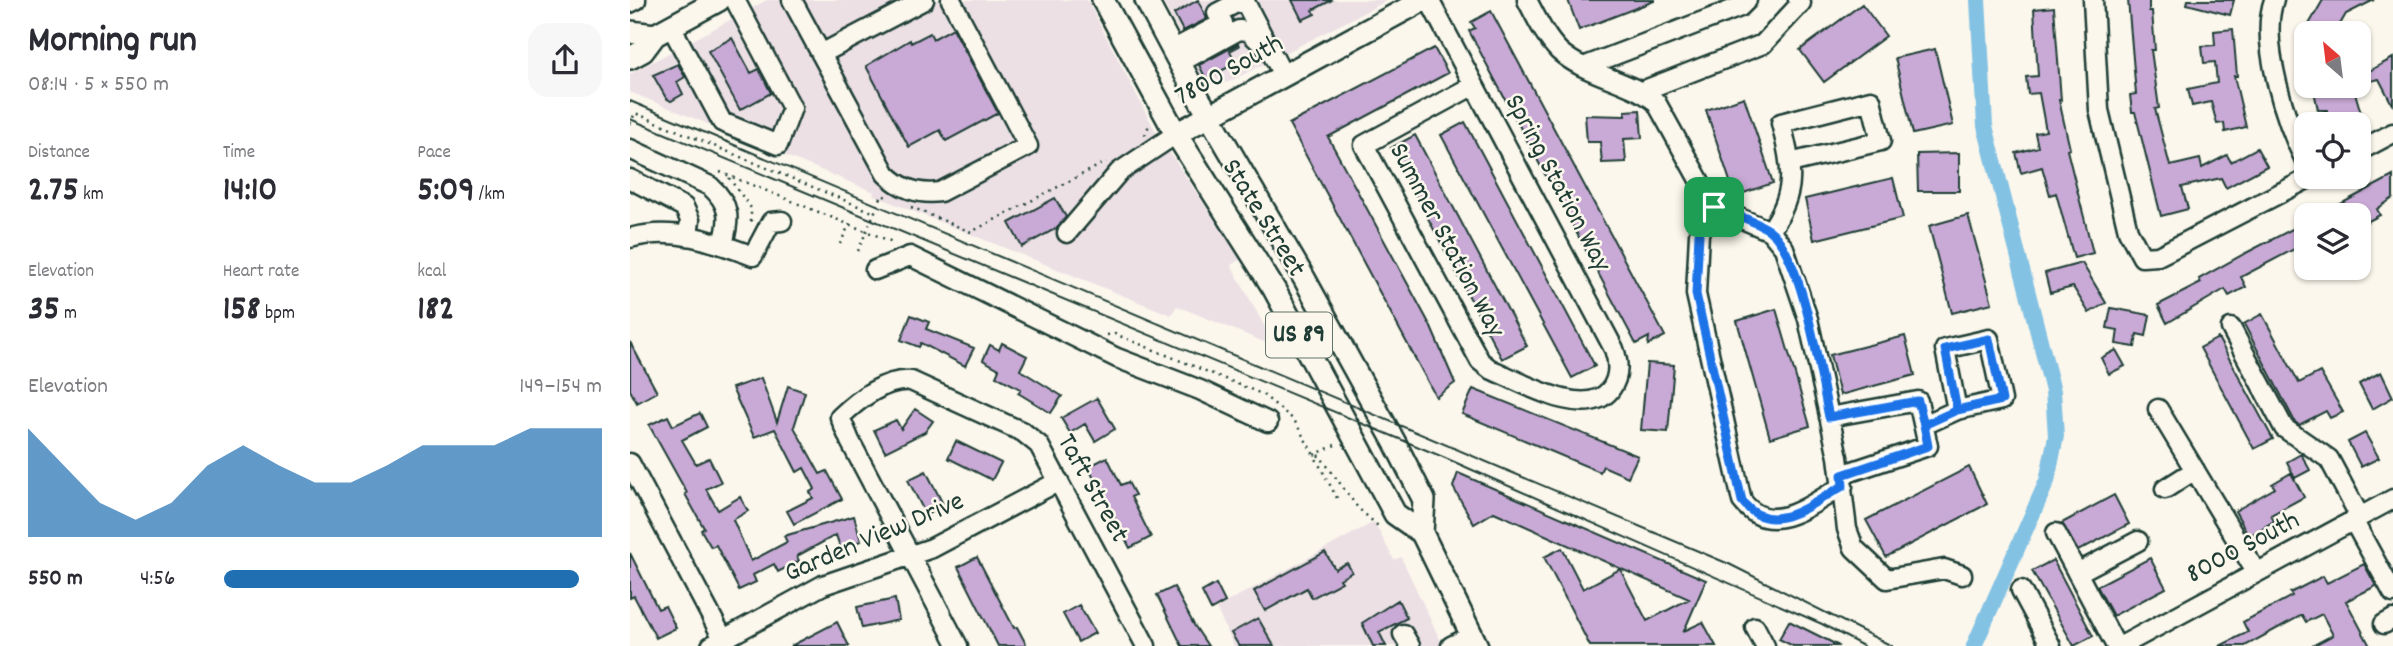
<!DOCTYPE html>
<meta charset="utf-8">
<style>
body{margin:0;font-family:Dekko,sans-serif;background:#f7f7f7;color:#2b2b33;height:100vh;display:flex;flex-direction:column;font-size:26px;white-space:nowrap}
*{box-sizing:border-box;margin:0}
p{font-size:23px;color:#7c7c81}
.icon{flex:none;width:38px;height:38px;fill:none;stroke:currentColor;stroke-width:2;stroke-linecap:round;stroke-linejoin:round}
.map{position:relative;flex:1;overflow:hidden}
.side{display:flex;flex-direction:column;background:#fff;width:630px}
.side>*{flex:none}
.needle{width:46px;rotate:332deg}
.controls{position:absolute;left:1664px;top:21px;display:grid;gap:14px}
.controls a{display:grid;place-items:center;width:77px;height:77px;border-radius:14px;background:#fff;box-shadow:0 2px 5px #0004;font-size:35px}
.pin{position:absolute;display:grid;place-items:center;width:60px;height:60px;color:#fff;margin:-30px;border-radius:14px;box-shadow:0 4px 10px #0006}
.round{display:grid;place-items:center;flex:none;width:74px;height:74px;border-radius:21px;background:#f7f7f7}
.headline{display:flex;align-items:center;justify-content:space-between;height:119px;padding:0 28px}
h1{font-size:38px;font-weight:800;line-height:52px}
.figures{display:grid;grid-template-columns:repeat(3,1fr);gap:10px;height:119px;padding:7px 28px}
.figures div{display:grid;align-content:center}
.figures b{font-size:35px;font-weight:800}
.figures small{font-size:19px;font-weight:400}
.figures p{font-size:19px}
.chart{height:196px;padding:14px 28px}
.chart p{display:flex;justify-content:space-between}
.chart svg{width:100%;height:126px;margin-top:7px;fill:#1f6fb2;opacity:.7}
ul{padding:0 28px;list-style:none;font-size:23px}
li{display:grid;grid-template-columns:112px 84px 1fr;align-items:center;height:52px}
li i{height:18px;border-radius:9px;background:#1f6fb2}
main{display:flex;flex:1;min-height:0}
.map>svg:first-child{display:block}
.built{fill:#ece0e5}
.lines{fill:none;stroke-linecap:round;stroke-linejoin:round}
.canal{stroke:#84c2e4;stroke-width:16}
.building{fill:#c9aad6;stroke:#1f3d34;stroke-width:2}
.minor-casing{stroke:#1f3d34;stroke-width:23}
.major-casing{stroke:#1f3d34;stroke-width:26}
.path{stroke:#1f3d34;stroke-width:2.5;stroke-dasharray:2 5;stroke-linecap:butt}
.minor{stroke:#fbf7ec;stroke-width:18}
.major{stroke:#fbf7ec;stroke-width:21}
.tram{stroke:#1f3d34;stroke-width:2}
.route-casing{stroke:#fff;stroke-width:14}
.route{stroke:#1a73e8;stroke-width:9}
.labels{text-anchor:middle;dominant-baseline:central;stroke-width:5;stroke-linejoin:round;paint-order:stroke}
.shield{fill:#fbf7ec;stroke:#61756b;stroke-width:2}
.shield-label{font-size:26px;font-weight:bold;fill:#1f3d34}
.street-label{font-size:28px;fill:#1f3d34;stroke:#fbf7ec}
</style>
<main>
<section class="side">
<div class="headline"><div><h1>Morning run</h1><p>08:14 · 5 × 550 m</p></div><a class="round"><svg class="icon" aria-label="share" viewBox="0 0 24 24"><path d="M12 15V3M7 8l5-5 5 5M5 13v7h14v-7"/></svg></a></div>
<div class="figures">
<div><p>Distance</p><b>2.75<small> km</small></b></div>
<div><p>Time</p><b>14:10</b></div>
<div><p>Pace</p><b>5:09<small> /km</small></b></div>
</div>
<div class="figures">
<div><p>Elevation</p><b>35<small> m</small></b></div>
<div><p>Heart rate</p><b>158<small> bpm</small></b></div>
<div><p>kcal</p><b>182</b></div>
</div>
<div class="chart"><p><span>Elevation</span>149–154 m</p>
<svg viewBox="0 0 160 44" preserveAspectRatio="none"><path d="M0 44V6L10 19L20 32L30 38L40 32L50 19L60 12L70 19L80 25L90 25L100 19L110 12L120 12L130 12L140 6L150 6L160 6V44z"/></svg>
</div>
<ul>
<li><b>550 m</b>4:56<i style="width:94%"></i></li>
</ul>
</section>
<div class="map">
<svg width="1763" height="646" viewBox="0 0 1763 646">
<rect width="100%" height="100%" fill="#fbf7ec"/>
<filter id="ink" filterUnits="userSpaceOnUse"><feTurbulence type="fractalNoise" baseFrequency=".0143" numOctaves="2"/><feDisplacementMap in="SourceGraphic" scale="14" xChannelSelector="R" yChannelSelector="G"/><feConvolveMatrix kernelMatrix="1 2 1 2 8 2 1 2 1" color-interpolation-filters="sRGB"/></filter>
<g filter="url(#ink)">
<path class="built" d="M137 0H457L526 132 611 259 601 265 646 347 547 306 541 315 243 195 244 192 0 92V74Z
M532 0H758L599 82 584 85 571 76Z
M744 522 764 560 771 557 813 646H604L586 608Z"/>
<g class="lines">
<path class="canal" d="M1344 646 1417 481 1426 436 1423 391 1355 126 1348 0"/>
</g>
<path class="building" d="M568 0 577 19 553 31 544 14Z
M662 0H702L683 10 685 14 672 20Z
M938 0H1024V1L949 30Z
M1498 0H1519V11H1522L1525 50H1521L1529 108 1525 109 1540 166 1570 159 1572 168 1597 155 1601 162 1627 148 1637 166 1596 188 1591 178 1552 187 1558 209 1531 216 1505 112H1502L1500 95 1506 94Z
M1558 0H1604L1600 15 1557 4Z
M1693 0H1744L1716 14 1705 33H1674Z
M1232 4 1256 36 1194 82 1170 50Z
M1424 7 1431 100H1429L1440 149 1437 150 1463 253 1444 258 1426 193 1420 195 1412 167 1391 173 1386 153 1408 147 1405 133 1416 131 1409 93 1398 94 1396 77 1408 76 1404 9Z
M861 11 1035 336 1018 345 1019 337 1006 344 928 198 933 194 922 175 917 178 839 31 845 28 841 22Z
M323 28 368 113 316 141 310 130 279 147 236 66 280 40 281 43 300 33 303 39Z
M1603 29 1607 76H1604L1616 127 1595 132 1594 123 1587 124 1581 102 1562 106 1558 89 1587 83 1585 62 1574 63 1572 46 1585 45 1584 31Z
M102 38 121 73 129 69 141 93 110 110 78 51Z
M608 44 609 46 600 51 606 63 576 79 569 65Z
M804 48 818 73 698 137 800 325 825 383 806 397 659 124Z
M1729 48H1733L1739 71 1763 58V106L1749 79 1729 84Z
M1305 49 1323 125 1283 134 1265 58Z
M48 64 55 77 47 82 53 94 41 101 36 98 23 75Z
M1683 86H1723L1731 113 1694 124H1672L1698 110H1688Z
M1114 97 1143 183 1105 196 1076 110Z
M1010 110 1012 138 994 139 996 162 972 163 970 142H957L955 115 995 116V111Z
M835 122 965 366 942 378 811 135Z
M785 135 897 346 872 359 761 148Z
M1329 153V191H1288L1287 154Z
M1763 176V198L1747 209 1750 215 1729 226V215H1690Z
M1263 178 1273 218 1184 240 1175 199Z
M425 198 436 217 427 228 392 247 379 223Z
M1338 215 1362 303 1322 313 1299 226Z
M1676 222V243L1611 277 1616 287 1599 296 1595 289 1537 323 1528 305 1571 283 1569 279 1614 254Z
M1452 263 1476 303 1459 313 1443 287 1420 293 1415 273Z
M1481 308 1520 315 1516 336 1507 334 1505 347 1486 344 1488 330 1477 328Z
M1146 309 1180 426 1140 438 1107 321Z
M1632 314 1669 383 1690 372 1713 412 1700 418 1696 411 1669 425 1665 422 1614 324Z
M281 315 299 322 296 329 344 348 335 366 291 343 289 347 271 340Z
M1275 336 1285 375 1210 395 1200 355Z
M1588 338 1643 439 1624 449 1570 348Z
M0 342 27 392 7 403 0 390Z
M372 343 397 356 390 370 432 396 421 413 388 393 391 389 366 376 369 369 353 360 360 345 369 350Z
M1486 350 1495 366 1479 374 1471 358Z
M1017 363 1044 365 1038 432 1011 430Z
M1751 372 1763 397 1742 409 1729 384Z
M131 378 147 422 158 386 175 392 164 427 190 474 197 471 212 499 164 524 157 511 183 498 180 492 185 489 174 468 167 472 145 429 124 437 102 388Z
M843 389 1008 456 998 477 973 466 970 472 832 414Z
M467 398 485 429 465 441 455 424 440 433 431 418Z
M285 409 303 421 295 432 255 452 244 430 266 420 271 429Z
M70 413 77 427 52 440 66 464 79 458 91 482 76 489 88 510 110 497 118 511 103 520 121 561 157 542 154 536 224 516 231 541 210 547 206 535 167 556 169 561 148 572 144 564 123 575 126 582 109 590 86 545 81 547 71 530 74 528 55 494 57 493 19 425 38 416 43 426Z
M1735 433 1749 458 1731 467 1718 442Z
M326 441 371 463 362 480 318 458Z
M1671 454 1680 470 1665 478 1657 462Z
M477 457 491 485 498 482 505 495 501 497 521 537 500 548 458 467Z
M1339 467 1357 504 1256 557 1236 520Z
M296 471 314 506 296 515 278 480Z
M828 473 1076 580 1054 631 1073 622 1086 646H960L914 557 932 548 953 589 990 569 1017 621 1059 599 864 512 844 524 823 487Z
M1661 473 1674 497 1641 515 1644 521 1619 536 1605 511 1645 488 1642 484Z
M1484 495 1499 524 1448 551 1432 523Z
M695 552 705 569 717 563 722 572 710 579 712 582 682 598 677 588 635 611 624 591Z
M0 553 28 609 35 606 46 628 26 638 4 596 0 598Z
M347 557 384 628 387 627 397 646H368L328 567Z
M1520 558 1536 588 1483 616 1467 586Z
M1423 560 1463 636 1444 646 1402 571Z
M1734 564 1746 586 1716 601 1740 646H1682L1703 635 1692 614 1676 622 1672 615 1615 646H1590L1618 632 1613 622 1662 596 1660 593 1693 576 1697 583Z
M586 584 595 602 581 610 572 592Z
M544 587 564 625 578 646H552L527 595Z
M265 599 269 620 232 628 227 607Z
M768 600 777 618 749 632 756 646H743L732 623Z
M449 605 465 633 448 642 433 614Z
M628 618 644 646H609L601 633Z
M1159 621 1209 646H1163L1149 639Z
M207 622 219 646H161Z"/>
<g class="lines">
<defs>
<path id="minor" d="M162 0 256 174C270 188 289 195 310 192L398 146 321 0
M614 0 653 75
M799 0 984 349C989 363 990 377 980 390 955 421 890 381 860 369L850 361 734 145 844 85
M897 0C906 17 915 37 929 51 955 75 997 79 1026 102L1084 207
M1463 0 1469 110 1498 231 1512 257 1528 256 1542 249 1681 177
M1644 0C1629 42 1656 124 1676 162
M0 3 6 0
M41 26 92 122 148 145 162 108 105 0
M542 50 593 23 587 13 612 0
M191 54 294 0
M549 63 609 30 618 31 640 51
M956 66 1110 7 1117 0
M1012 91 1133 44 1171 3 1168 0
M0 149 80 186C101 205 100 219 93 244
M1729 151 1763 133
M0 179 54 207 60 220 58 236
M1084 207 1140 231 1154 248 1178 319 1208 457 1217 529 1224 548 1257 579 1314 569 1332 575
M1084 207 1074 220 1069 234 1066 294 1112 501C1141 539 1180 504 1213 486
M1140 231C1168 191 1162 168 1151 123L1241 100 1251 141 1160 163
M437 233 489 172 546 134
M0 238C43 226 83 241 123 256L141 222 152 221
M245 270 280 256 487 358 570 390 638 422
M1601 328 1654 428 1699 459 1730 517
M1528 409 1626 572
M1199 417 1288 401 1298 446 1211 475
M1294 425 1327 410 1372 400 1359 339 1315 349 1327 410
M0 463 97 646
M1535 489 1565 470
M1723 520 1763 593
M1426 533 1486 646
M1447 573 1508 541
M1391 590 1421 646
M1754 624 1763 619
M1125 627 1135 646
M773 634 780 646
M81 646 193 585 302 548 429 481
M328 646 220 441 210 417C229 399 254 379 281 381L393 432 409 445 516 646
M821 646 843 635
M1491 646 1763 499"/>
<path id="major" d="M473 0 546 134 644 289 765 514 792 533 847 646
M516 0 564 90 674 278 765 443 794 500 792 533
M0 32 25 35
M0 58 13 51 25 35 89 0
M546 134 793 0"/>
</defs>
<use href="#minor" class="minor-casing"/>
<use href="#major" class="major-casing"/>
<path class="path" d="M0 124 5 113 245 213
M515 135 519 125
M90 172 265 243
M99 178 121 208V223
M281 207 341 232 476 162
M210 244 220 223
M228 251 252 195 259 198
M477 335 485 334 632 394 664 420 684 455 690 456 728 508 748 526
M705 445 684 455 707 498"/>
<use href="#minor" class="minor"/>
<use href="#major" class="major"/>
<path class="tram" d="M0 101 1099 564 1262 646
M0 119 813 457 1192 624 1233 646"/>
</g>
</g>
<g class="lines" filter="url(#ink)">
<defs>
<path id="route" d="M1084 207 1074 220 1069 234 1066 294 1112 501C1141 539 1180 504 1213 486L1212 475 1298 446 1294 425 1327 410 1315 349 1359 339 1372 400 1327 410 1294 425 1288 401 1199 417C1190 375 1173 255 1139 230 1123 220 1102 213 1084 207"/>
</defs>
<use href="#route" class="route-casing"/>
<use href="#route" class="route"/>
</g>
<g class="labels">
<rect class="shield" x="636" y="312.5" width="66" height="45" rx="5"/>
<g class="shield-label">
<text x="669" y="335">US 89</text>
</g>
<g class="street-label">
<text transform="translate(600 72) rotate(-29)">7800 South</text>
<text transform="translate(926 184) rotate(62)">Spring Station Way</text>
<text transform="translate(632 219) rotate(58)">State Street</text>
<text transform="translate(815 241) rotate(62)">Summer Station Way</text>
<text transform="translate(461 489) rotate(61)">Taft Street</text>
<text transform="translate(245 539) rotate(-23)">Garden View Drive</text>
<text transform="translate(1614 549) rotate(-28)">8000 South</text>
</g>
</g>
</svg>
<div class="controls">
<a><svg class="needle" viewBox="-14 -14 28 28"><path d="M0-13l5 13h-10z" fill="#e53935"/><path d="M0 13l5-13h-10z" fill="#7c7c81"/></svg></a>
<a><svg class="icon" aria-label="locate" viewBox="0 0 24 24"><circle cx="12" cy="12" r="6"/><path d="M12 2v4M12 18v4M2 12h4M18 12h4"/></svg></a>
<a><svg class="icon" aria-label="layers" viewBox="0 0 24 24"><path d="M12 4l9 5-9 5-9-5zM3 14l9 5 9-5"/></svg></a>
</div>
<div class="pin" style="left:1084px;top:207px;background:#1e9e55"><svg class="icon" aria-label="arrive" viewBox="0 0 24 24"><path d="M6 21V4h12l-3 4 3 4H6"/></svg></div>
</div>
</main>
